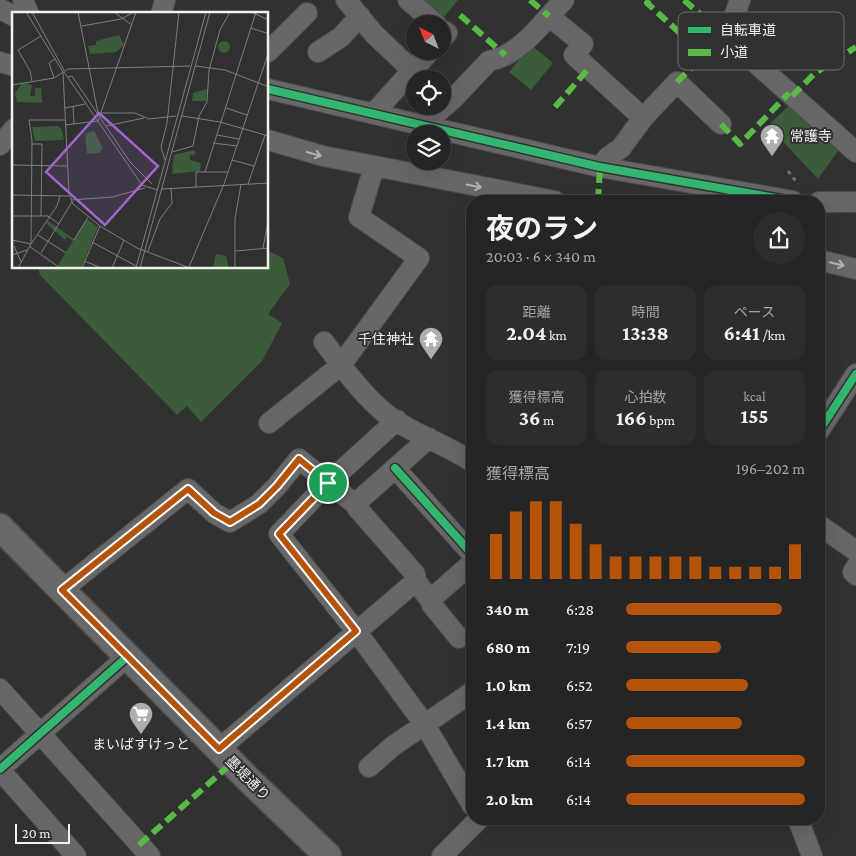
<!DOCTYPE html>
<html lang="ja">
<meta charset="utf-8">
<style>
body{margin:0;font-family:"Crimson Pro","Noto Sans JP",serif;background:#2c2d2c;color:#f1f3f6;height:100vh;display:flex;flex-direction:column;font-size:19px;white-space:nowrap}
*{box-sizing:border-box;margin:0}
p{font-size:16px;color:#a3a5a6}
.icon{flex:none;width:28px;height:28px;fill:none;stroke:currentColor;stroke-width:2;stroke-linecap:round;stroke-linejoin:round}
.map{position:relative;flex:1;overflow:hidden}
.details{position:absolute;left:466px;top:195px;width:359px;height:630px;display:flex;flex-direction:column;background:#242524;border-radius:20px;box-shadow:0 5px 20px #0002,0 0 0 1px #414241}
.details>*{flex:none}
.needle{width:32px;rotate:318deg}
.fabs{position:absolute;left:406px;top:15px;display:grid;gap:10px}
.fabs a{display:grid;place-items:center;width:45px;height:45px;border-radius:50%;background:#242524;box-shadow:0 5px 20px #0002,0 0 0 1px #414241;font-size:25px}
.scale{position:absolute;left:15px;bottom:12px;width:55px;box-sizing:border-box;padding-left:5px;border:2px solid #f0f1f0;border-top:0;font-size:14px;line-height:18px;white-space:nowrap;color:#f0f1f0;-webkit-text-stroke:4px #30322f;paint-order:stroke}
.pin{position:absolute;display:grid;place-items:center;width:42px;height:42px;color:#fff;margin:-21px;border:2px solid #fff;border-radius:50%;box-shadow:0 1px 5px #0007}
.round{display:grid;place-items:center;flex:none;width:52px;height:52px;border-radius:26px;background:#2c2d2c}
.overview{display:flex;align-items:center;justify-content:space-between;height:85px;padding:0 20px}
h1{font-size:28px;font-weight:700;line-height:38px}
.metrics{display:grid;grid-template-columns:repeat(3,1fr);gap:8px;height:85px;padding:5px 20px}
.metrics div{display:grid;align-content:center;border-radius:12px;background:#2c2d2c;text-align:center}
.metrics b{font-size:21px;font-weight:700}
.metrics small{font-size:14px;font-weight:400}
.metrics p{font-size:14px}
.chart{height:140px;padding:10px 20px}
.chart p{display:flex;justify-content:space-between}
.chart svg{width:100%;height:90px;margin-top:5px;stroke:#b45309;stroke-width:6}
ul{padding:0 20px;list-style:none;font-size:16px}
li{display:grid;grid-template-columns:80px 60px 1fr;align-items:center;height:38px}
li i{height:12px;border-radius:6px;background:#b45309}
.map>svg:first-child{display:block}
.green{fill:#3b5c39}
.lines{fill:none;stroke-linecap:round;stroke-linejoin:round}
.minor-casing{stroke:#4b4c4b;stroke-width:22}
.major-casing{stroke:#4b4c4b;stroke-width:29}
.path{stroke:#6e6e6e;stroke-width:3;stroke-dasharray:4 4;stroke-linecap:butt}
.minor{stroke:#666766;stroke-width:20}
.major{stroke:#676867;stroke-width:26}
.quiet{stroke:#58b947;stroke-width:6;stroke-dasharray:12 6;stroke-linecap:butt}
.cycleway-casing{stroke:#30322f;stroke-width:11}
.cycleway{stroke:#33b770;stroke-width:8}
.oneway{stroke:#b2b3b2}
.route-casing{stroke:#fff;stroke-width:10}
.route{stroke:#b45309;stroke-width:6}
.labels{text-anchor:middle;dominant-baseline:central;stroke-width:4;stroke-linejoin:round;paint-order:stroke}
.poi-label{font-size:14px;fill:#f0f1f0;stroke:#30322f;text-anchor:start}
.street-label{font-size:14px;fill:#f0f1f0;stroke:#30322f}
.inset-road{fill:none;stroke:#7d7e7d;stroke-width:1}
.view{fill:#9e67ce;fill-opacity:0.15;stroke:#9e67ce;stroke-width:2.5}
.inset-edge{fill:none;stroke:#f0f1f0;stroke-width:2.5}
.key{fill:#30322f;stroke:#6a6b69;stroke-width:1}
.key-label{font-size:14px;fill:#f0f1f0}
</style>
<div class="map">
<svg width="856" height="856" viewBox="0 0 856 856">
<rect width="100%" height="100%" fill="#303130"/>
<path class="green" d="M414 0H458L440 22Z
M531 45 553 63 531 90 509 72Z
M793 102 840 148 818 179 776 134 772 136 765 128Z
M268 251 283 258 290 284 268 314 282 323 262 361 201 422 187 406 177 415 40 275 38 268H268Z"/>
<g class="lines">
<defs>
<path id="minor" d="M23 0 29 14
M346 0 374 34 412 70
M408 0 436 24
M564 0 549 16 583 44 574 55 643 118
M740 0 731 26 726 33 760 67 856 152
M0 9 14 16
M161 14 165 0
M442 30 447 33 442 38
M268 52 307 13
M318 52 341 37 360 16
M0 62 14 66
M268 89 600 167 793 201
M373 114 430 51
M422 126 453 99 489 61C514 56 533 35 549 16
M268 140 323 156 555 201
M0 145 14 129
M600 167 608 157 621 148 643 118 677 82 721 124
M819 202H856
M819 260 856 269
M324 342C341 365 358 389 379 408 405 432 443 442 472 462
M397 420 328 483 279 534 356 631 425 725 472 805
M269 423 341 365 419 258 359 217 374 167
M819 431 856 374
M395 468 472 554
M355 504 429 438
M819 525 856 551
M856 567 853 572 856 575
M62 590 188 489 214 513 230 522 259 504 277 486 299 459 355 504 358 509 415 574 416 581
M430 600 472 563
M0 689 150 856
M219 749 416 581 430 600 432 605 459 638
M369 767 393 746 472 692
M0 769 127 657
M0 770 76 856
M798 819 812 856
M442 856 479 819"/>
<path id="major" d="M0 527 249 780 328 856"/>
</defs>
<use href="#minor" class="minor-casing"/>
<use href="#major" class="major-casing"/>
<path class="path" d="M788 171 798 184"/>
<use href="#minor" class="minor"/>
<use href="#major" class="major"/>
<path class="quiet" d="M530 0 549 16
M649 0 647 3 704 55
M684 0 724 35
M460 15 505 55
M677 82 726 33
M792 96 815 73 856 47
M555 107 589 68
M721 124 740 144 789 93
M598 201 600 167
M139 845 232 763"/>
<defs>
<path id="cycleway" d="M268 89 600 167 793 201
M819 431 856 374
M395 468 472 554
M0 769 127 657"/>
</defs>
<use href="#cycleway" class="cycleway-casing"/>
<use href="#cycleway" class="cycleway"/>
</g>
<defs><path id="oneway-shaft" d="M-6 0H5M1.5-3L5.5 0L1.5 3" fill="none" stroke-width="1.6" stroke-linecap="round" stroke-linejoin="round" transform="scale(1.25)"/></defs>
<g class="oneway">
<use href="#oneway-shaft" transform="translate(314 154) rotate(16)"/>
<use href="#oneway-shaft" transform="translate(474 186) rotate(11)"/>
<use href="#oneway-shaft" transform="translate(837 264) rotate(13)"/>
</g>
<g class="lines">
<defs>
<path id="route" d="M299 459 328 483 279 534 356 631 219 749 62 590 188 489 214 513 230 522 259 504 277 486Z"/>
</defs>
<use href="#route" class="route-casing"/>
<use href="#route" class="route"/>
</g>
<defs>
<symbol id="temple-pin" viewBox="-11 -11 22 30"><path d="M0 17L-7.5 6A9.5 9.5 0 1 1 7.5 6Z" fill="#adaead" stroke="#30322f"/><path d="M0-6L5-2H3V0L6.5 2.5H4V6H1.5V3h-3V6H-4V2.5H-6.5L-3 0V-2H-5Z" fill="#fff"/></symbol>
<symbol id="supermarket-pin" viewBox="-11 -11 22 30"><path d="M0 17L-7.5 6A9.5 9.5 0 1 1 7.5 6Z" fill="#adaead" stroke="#30322f"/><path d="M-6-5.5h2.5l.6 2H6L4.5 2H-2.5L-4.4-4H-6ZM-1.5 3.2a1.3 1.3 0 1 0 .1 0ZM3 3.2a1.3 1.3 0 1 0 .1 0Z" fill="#fff"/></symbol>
</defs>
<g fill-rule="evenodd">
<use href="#temple-pin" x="758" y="122" width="28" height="38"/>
<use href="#temple-pin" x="417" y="325" width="28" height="38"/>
<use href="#supermarket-pin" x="127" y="700" width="28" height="38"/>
</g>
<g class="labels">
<g class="poi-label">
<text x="790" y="136">常護寺</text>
<text x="414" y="339" text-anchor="end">千住神社</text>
<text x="141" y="744" text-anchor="middle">まいばすけっと</text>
</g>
<g class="street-label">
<text transform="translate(248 778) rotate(45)">墨堤通り</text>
</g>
</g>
<g transform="translate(12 12)">
<rect width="256" height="256" fill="#303130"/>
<path d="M107 23 112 33 104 40 78 42 76 34 84 33V29ZM206 35a6 6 0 1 1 12 0a6 6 0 1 1-12 0ZM10 71 20 73 18 84H23V76H29L30 91 5 90 3 81ZM195 77 194 89H180L181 81ZM46 114 50 118 52 128 23 129 20 115ZM82 119 91 136 87 141 75 142 73 122ZM182 138 184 142 178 143V148L189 151 188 159 160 162 162 143ZM75 207 86 215 69 256H50L46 253 61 229 55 225 53 228 34 211 36 209 62 227ZM204 242 214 244 217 256H201Z" fill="#3b5c39"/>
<path class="inset-road" d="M14 0 51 60 57 181 61 192 88 214 125 236 178 256M20 0 52 58M66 0 86 101M102 0 120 13M239 0 257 8M70 14 109 7 122 0M239 16 257 22M184 54 213 58 257 75M52 60 130 173 145 178M56 65 60 64 118 150 140 172M42 66 37 51 43 47M20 69 18 59 6 38 29 24M0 73 42 66 56 57 178 54M61 94 62 112M53 96 73 92M214 96 235 103M89 101H123L137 107 164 104M170 104 208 110 253 123M53 113 86 109 124 0M94 114 132 106M205 123 227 127M201 131 225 134M20 132H30L29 204M160 140 181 134 187 104 195 90 197 58 208 18 218 0M153 148 149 135 155 111 167 0M220 148 242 154M0 153 55 154M193 160 244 0M236 172 253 123 257 124M184 175V160H216M150 177 257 171M0 183 57 184M59 188 100 185 133 176M0 204H36L47 212M26 223 54 241M0 228 19 232 45 194 48 184M62 228 76 205M80 230 124 254M2 234 9 250M17 234 48 256M251 236 257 205M136 239 148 207 160 191 159 176M224 239 257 236M29 241 60 190M0 243 15 238M72 249 90 256M177 255 212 172 257 39M6 256 19 232 20 128 17 108H53M70 256 88 214M100 256 112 228M124 256 194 0M128 256 198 0M223 256V207L229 172"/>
<path class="view" d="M87 101 146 154 93 213 34 160Z"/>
<rect width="256" height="256" class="inset-edge"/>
</g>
<rect x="678" y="12" width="166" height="58" rx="8" class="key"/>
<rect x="688" y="27" width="23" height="6" fill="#33b770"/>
<rect x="688" y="49" width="23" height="7" fill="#58b947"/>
<g class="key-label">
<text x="720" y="35">自転車道</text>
<text x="720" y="57">小道</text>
</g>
</svg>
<div class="fabs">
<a><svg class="needle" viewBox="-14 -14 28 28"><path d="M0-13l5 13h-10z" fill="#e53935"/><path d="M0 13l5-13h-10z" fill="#a3a5a6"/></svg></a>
<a><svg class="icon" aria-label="locate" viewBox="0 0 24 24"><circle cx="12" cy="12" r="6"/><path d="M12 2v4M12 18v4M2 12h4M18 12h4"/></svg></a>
<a><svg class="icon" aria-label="layers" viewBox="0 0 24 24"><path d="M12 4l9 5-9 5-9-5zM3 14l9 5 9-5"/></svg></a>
</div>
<div class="scale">20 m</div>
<div class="pin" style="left:328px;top:483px;background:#1e9e55"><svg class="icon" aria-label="arrive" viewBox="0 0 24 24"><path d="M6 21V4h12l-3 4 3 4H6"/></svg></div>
<section class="details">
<div class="overview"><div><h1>夜のラン</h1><p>20:03 · 6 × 340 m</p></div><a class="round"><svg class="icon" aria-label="share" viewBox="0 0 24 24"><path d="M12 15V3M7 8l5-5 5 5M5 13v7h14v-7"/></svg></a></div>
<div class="metrics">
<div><p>距離</p><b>2.04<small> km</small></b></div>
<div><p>時間</p><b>13:38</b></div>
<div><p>ペース</p><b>6:41<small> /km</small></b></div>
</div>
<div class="metrics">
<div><p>獲得標高</p><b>36<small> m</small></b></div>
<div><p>心拍数</p><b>166<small> bpm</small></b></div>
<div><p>kcal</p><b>155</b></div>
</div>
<div class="chart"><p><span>獲得標高</span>196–202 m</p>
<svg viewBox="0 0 160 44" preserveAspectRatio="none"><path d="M5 44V22M15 44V11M25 44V6M35 44V6M45 44V17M55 44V27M65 44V33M75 44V33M85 44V33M95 44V33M105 44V33M115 44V38M125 44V38M135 44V38M145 44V38M155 44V27"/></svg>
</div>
<ul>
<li><b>340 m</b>6:28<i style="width:87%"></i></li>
<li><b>680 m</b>7:19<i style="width:53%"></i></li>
<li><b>1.0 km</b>6:52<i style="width:68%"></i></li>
<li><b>1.4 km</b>6:57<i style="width:65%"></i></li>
<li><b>1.7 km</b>6:14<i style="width:100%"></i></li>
<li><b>2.0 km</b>6:14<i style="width:100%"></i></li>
</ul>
</section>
</div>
